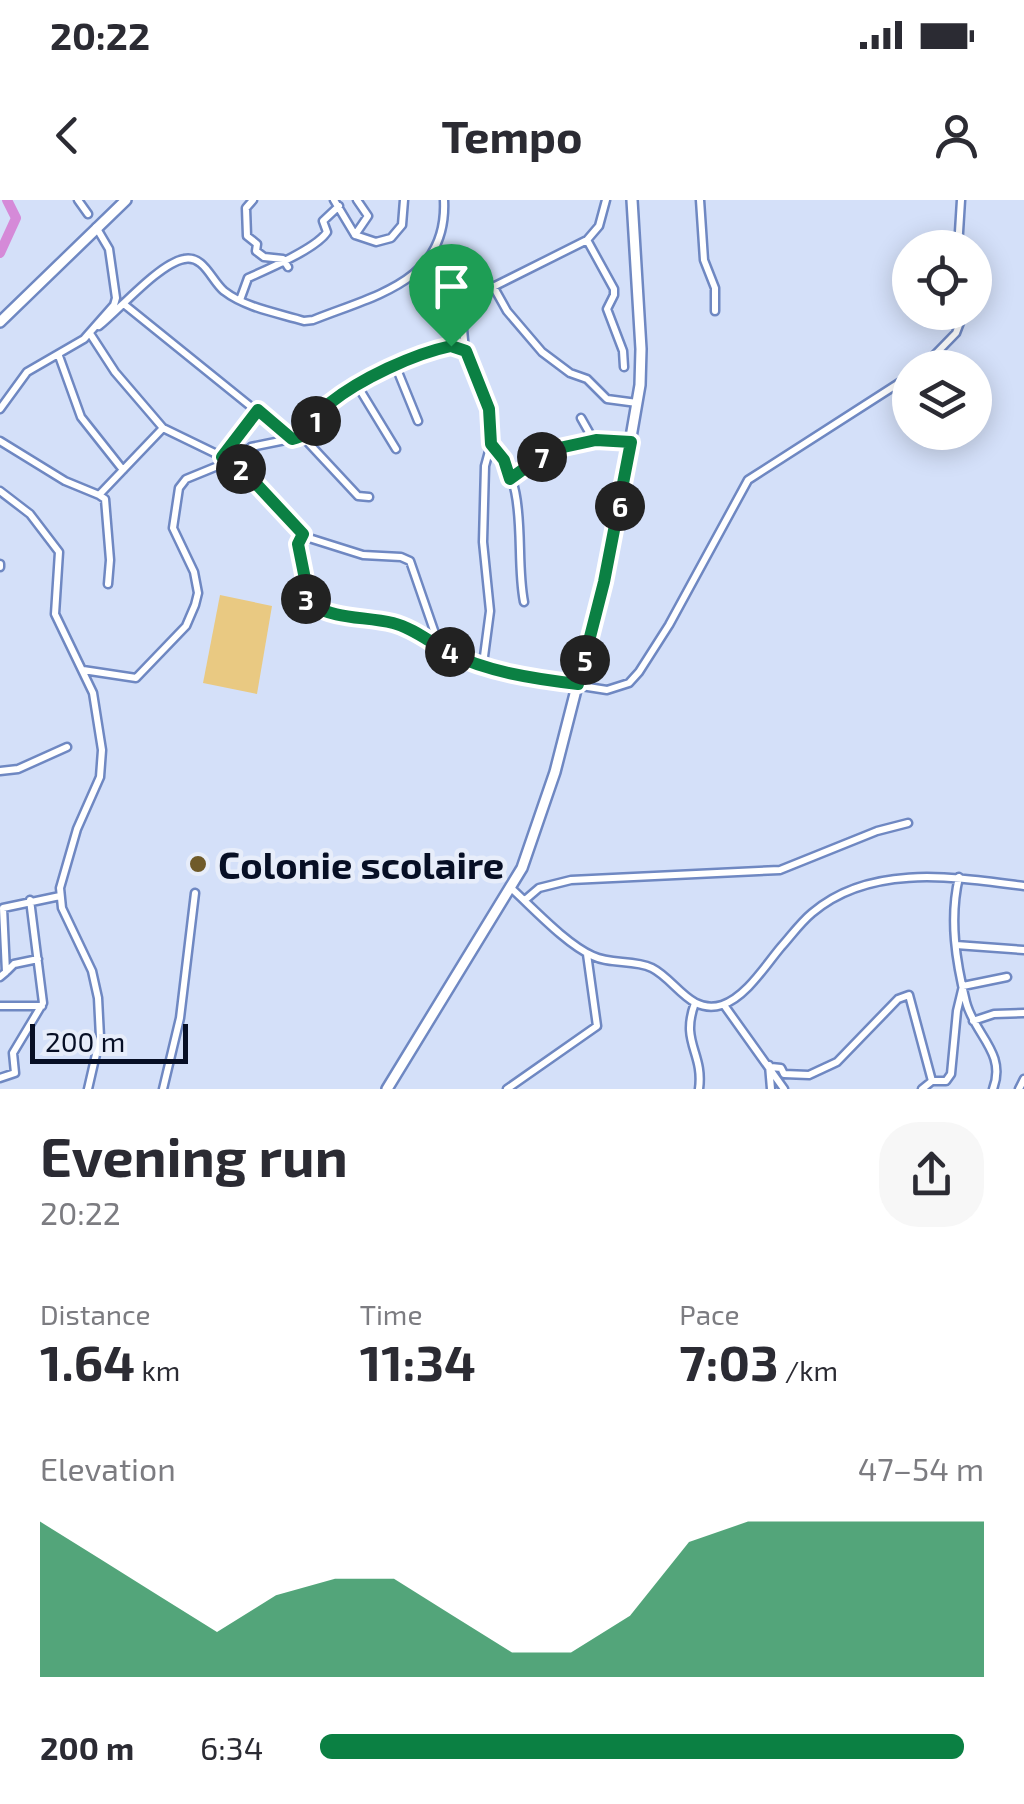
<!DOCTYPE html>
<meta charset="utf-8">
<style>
body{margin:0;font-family:"Exo 2",sans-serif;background:#f7f7f7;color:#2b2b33;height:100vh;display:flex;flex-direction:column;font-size:38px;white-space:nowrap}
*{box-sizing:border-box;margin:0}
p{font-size:32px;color:#7c7c81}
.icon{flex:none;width:55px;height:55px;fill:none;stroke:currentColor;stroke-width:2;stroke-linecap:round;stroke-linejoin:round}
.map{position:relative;height:889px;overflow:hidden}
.drawer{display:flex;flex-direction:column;background:#fff;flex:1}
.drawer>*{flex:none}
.tools{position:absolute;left:892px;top:30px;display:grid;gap:20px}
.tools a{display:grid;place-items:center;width:100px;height:100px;border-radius:50%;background:#fff;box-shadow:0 5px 25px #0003;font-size:50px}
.scale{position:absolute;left:30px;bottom:25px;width:158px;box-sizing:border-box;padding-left:10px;border:5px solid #070f25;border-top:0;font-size:28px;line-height:35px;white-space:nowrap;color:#070f25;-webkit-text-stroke:8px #e7edfa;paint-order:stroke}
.pin{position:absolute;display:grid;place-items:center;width:85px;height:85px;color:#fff;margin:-102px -42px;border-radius:50% 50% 50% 0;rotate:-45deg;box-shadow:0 0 10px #0007}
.pin .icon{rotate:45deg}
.km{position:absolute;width:50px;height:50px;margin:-25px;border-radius:50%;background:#222;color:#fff;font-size:28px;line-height:50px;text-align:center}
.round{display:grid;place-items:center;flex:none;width:105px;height:105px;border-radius:40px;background:#f7f7f7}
.overview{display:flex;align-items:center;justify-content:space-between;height:170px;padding:0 40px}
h1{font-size:55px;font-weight:700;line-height:75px}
.metrics{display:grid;grid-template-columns:repeat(3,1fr);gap:15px;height:170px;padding:10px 40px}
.metrics div{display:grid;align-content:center}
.metrics b{font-size:50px;font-weight:700}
.metrics small{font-size:28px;font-weight:400}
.metrics p{font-size:28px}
.chart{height:280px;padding:20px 40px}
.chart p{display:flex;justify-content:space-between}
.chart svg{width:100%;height:180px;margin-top:10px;fill:#0b8043;opacity:.7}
ul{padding:0 40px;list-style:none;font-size:32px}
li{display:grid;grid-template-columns:160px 120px 1fr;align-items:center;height:75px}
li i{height:25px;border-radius:12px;background:#0b8043}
.status{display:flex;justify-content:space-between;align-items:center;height:70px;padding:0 50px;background:#fff;direction:ltr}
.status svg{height:28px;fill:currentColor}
header{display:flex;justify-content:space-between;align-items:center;height:130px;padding:0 40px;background:#fff;font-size:45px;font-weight:700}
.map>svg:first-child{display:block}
.green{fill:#e9c982}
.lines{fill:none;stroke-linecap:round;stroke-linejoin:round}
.river{stroke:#d58ad8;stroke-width:10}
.street-casing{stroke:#6f88c2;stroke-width:11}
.secondary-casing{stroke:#6f88c2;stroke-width:14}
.street{stroke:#fff;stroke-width:6}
.secondary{stroke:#fff;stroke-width:9}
.route-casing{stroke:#fff;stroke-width:20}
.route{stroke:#0b8043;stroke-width:12}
.poi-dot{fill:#6f5a29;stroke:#e7edfa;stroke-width:4}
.labels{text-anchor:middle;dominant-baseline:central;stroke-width:9;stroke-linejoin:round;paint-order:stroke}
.poi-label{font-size:38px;font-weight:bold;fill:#070f25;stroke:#e7edfa;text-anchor:start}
</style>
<div class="status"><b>20:22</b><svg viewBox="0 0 49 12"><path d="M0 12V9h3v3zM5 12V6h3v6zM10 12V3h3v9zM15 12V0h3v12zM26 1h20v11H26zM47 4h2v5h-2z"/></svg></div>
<header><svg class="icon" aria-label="back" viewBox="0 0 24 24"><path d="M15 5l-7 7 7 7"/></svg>Tempo<svg class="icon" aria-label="person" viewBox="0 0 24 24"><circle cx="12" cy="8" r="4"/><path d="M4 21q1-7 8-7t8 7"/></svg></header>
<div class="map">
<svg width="1024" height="889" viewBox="0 0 1024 889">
<rect width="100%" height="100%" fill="#d4e0f9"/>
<path class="green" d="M220 395 272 406 257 494 203 483Z"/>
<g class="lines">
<path class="river" d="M0 53 16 18 7 0"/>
<defs>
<path id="street" d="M78 0 88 14
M253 0 246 8 247 36 257 44 256 51 264 57 283 59 288 67
M334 0 355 35 376 42 391 38 402 25 404 0
M700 0 704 60 715 88V111
M355 35 368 16 357 0
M587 40 614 89V95L607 109 623 151 624 167
M958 48 961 0
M493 86 507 111 542 152 570 173 587 179 607 199 637 203
M240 100 248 78C266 70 316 49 327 32L323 21 339 6
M125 105 291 239
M99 126C120 109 160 63 184 59 204 55 211 80 224 91 246 108 278 113 304 121L313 120C375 95 448 82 444 0
M91 135 115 172 163 228
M465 151 446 147 357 185 327 205 305 236 251 247 236 265 309 338 363 355 401 357 410 361 438 442 445 451 530 478 607 490 629 483 639 472 669 425 748 280 910 176
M59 156 81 217 123 270
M396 167 418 221
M922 168 956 133 964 112
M357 185 396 249
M0 209 27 172 84 139 114 105 116 98 109 49 96 27
M581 218 594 241H631
M303 237 358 296 369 297
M0 241 65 281 99 295 163 228 231 261
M491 244C531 284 514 351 524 402
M222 257 258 210
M511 279 550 250 594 241
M0 291 30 314 59 352 55 414 93 493 102 550 100 577 77 629 60 688 62 708 92 771 98 798 100 837 88 889
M99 295 105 299 110 360 108 384
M303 335 298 344 310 405 328 414 396 424 440 446
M0 364V367
M483 464 490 411 483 342 485 266 491 244 490 216 465 151 462 118 481 93 587 40 599 26 606 0
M83 470 136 478 186 426 195 405 198 393 194 372 173 328 179 288 186 279 230 261
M0 571 18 569 67 547
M959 677C949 719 956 762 966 802 974 834 1007 853 993 889
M511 688C533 708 566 744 593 756 611 765 633 759 652 768 676 780 690 815 722 805 746 797 765 766 781 747 791 736 800 723 812 713 870 663 955 677 1024 686
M525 700 539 688 571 680 780 670 877 631 908 623
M956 745 1024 750
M7 771 14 764 38 759
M0 777 6 772 3 708 60 696
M695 803C680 843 704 852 699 889
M724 805 784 889
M0 806H42
M973 821 994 814 1024 813
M769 865 771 889
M771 867 781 868 784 874 809 875 837 862 898 799 909 795 932 881 922 889
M0 878 15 873 13 853 43 803 30 700
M932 881H946L951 874 957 811 963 786 1007 777
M163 889 180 818 195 693
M507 889 597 826 587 754
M1019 889 1024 879"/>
<path id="secondary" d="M0 122 126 0
M387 889 522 668 555 572 611 353 640 185 641 149 632 0"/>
</defs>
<use href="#street" class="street-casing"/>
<use href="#secondary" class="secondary-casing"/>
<use href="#street" class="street"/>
<use href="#secondary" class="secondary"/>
</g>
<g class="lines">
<defs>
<path id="route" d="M451 146 466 151 489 209 491 244 504 260 510 279 550 250 596 240 631 242 604 382 578 484C535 479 487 472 448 452 431 443 413 428 393 423 364 416 337 420 310 404L298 344 303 334 246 273 222 257 258 210 292 239C314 235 314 216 330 203 360 179 413 154 451 146Z"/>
</defs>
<use href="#route" class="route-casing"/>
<use href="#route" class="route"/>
</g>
<circle class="poi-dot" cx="198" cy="664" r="10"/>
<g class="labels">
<g class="poi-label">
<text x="218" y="664">Colonie scolaire</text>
</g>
</g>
</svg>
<div class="tools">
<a><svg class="icon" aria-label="locate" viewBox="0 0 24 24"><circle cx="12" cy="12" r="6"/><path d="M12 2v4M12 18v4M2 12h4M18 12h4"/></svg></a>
<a><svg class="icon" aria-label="layers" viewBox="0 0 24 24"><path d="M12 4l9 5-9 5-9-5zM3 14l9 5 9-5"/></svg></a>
</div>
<div class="scale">200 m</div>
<div class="pin" style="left:451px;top:146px;background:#1e9e55"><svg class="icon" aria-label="arrive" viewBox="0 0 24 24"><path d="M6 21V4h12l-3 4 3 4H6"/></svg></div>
<b class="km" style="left:316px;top:221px">1</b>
<b class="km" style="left:241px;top:269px">2</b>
<b class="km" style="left:306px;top:399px">3</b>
<b class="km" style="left:450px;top:452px">4</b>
<b class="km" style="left:585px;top:460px">5</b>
<b class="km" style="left:620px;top:306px">6</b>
<b class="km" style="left:542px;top:257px">7</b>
</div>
<section class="drawer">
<div class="overview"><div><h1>Evening run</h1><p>20:22</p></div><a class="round"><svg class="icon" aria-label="share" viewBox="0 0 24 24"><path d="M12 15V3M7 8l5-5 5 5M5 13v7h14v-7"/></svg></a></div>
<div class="metrics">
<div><p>Distance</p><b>1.64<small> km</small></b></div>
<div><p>Time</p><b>11:34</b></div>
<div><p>Pace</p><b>7:03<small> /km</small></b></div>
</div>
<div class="chart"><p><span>Elevation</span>47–54 m</p>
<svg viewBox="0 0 160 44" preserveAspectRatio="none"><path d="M0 44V6L10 15L20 24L30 33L40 24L50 20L60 20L70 29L80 38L90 38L100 29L110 11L120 6L130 6L140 6L150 6L160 6V44z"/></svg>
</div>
<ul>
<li><b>200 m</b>6:34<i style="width:97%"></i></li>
</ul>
</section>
